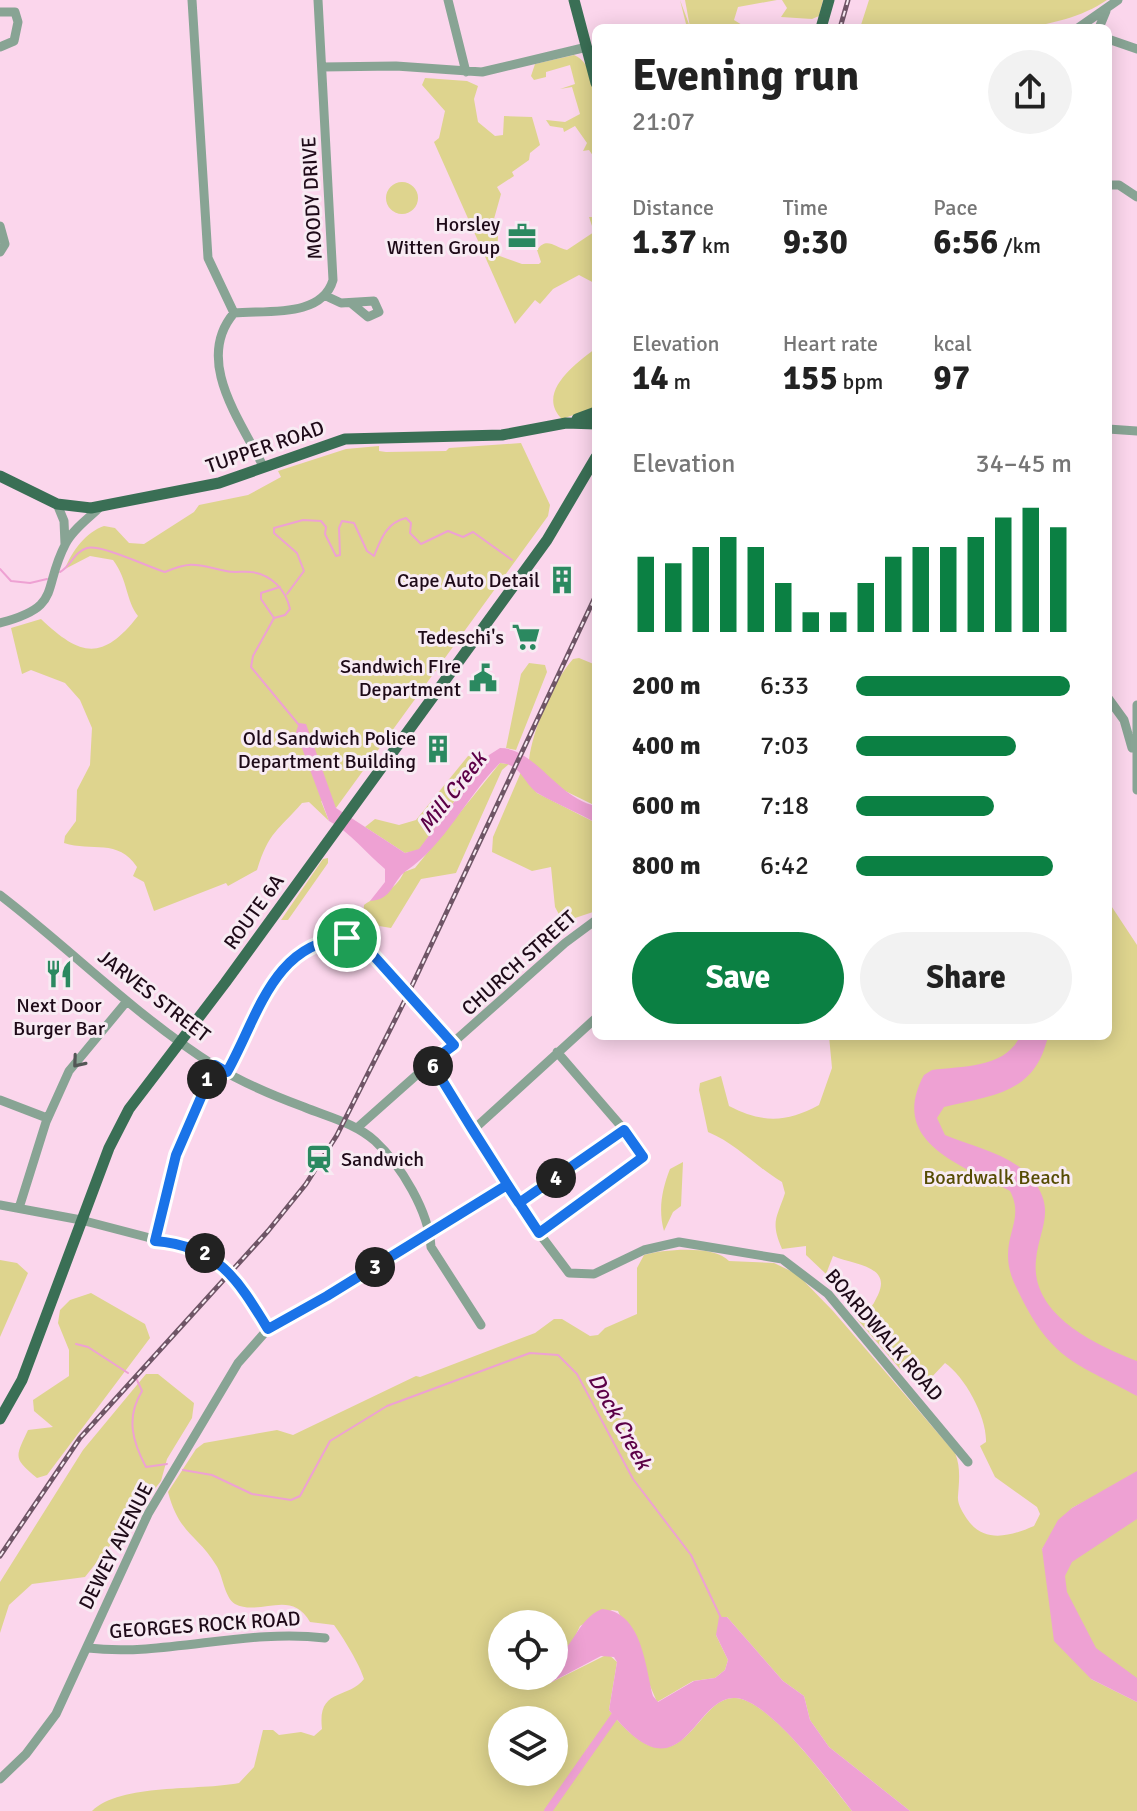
<!DOCTYPE html>
<meta charset="utf-8">
<style>
body{margin:0;font-family:Signika,sans-serif;background:#f2f2f2;color:#222;height:100vh;display:flex;flex-direction:column;font-size:30px;white-space:nowrap}
*{box-sizing:border-box;margin:0}
p{font-size:26px;color:#767676}
.icon{flex:none;width:44px;height:44px;fill:none;stroke:currentColor;stroke-width:2;stroke-linecap:round;stroke-linejoin:round}
.map{position:relative;flex:1;overflow:hidden}
.details{position:absolute;left:592px;top:24px;width:520px;height:1016px;display:flex;flex-direction:column;background:#fff;border-radius:12px;box-shadow:0 4px 20px #0003}
.details>*{flex:none}
.controls{position:absolute;left:488px;top:1610px;display:grid;gap:16px}
.controls a{display:grid;place-items:center;width:80px;height:80px;border-radius:50%;background:#fff;box-shadow:0 4px 20px #0003;font-size:40px}
.pin{position:absolute;display:grid;place-items:center;width:68px;height:68px;color:#fff;margin:-34px;border:4px solid #fff;border-radius:50%;box-shadow:0 2px 8px #0007}
.km{position:absolute;width:40px;height:40px;margin:-20px;border-radius:50%;background:#222;color:#fff;font-size:22px;line-height:40px;text-align:center}
.round{display:grid;place-items:center;flex:none;width:84px;height:84px;border-radius:42px;background:#f2f2f2}
.headline{display:flex;align-items:center;justify-content:space-between;height:136px;padding:0 40px}
h1{font-size:44px;font-weight:700;line-height:60px}
.stats{display:grid;grid-template-columns:repeat(3,1fr);gap:12px;height:136px;padding:8px 40px}
.stats div{display:grid;align-content:center}
.stats b{font-size:34px;font-weight:700}
.stats small{font-size:22px;font-weight:400}
.stats p{font-size:22px}
.chart{height:224px;padding:16px 40px}
.chart p{display:flex;justify-content:space-between}
.chart svg{width:100%;height:144px;margin-top:8px;stroke:#0b8043;stroke-width:6}
.button{display:flex;gap:16px;margin-top:auto;padding:16px 40px}
.button a{flex:1;height:92px;border-radius:48px;background:#0b8043;color:#fff;font-size:32px;font-weight:700;line-height:92px;text-align:center}
.button a+a{background:#f2f2f2;color:#222}
ul{padding:0 40px;list-style:none;font-size:26px}
li{display:grid;grid-template-columns:128px 96px 1fr;align-items:center;height:60px}
li i{height:20px;border-radius:10px;background:#0b8043}
.map>svg:first-child{display:block}
.green{fill:#ded48e;fill-rule:evenodd}
.water{fill:#eea1d3}
.lines{fill:none;stroke-linecap:round;stroke-linejoin:round}
.stream{stroke:#eea1d3;stroke-width:2}
.canal{stroke:#eea1d3;stroke-width:8}
.minor{stroke:#88a494;stroke-width:9}
.major{stroke:#3a6f55;stroke-width:11}
.rail-casing{stroke:#6f5566;stroke-width:5}
.rail{stroke:#f8ebf3;stroke-width:2;stroke-dasharray:6;stroke-linecap:butt}
.oneway{stroke:#535756}
.route-casing{stroke:#fff;stroke-width:16}
.route{stroke:#1a73e8;stroke-width:10}
.labels{text-anchor:middle;dominant-baseline:central;stroke-width:6;stroke-linejoin:round;paint-order:stroke}
.street-label{font-size:20px;fill:#1e0a18;stroke:#f8ebf3}
.poi-label{font-size:20px;fill:#1e0a18;stroke:#f8ebf3;text-anchor:end}
.park-label{font-size:20px;fill:#564c04;stroke:#f8ebf3}
.water-label{font-size:22px;font-style:italic;fill:#5c0047;stroke:#f8ebf3}
</style>
<div class="map">
<svg width="1137" height="1811" viewBox="0 0 1137 1811">
<rect width="100%" height="100%" fill="#fbd6ec"/>
<path class="green" d="M680 0 690 27 685 0H777L738 7 734 20 747 28H687Z
M782 0H823L819 16 812 19 781 17 787 8Z
M869 0H1107C1044 43 936 28 860 28Z
M574 55C602 65 596 134 596 160L589 150 583 151 587 143 575 126 564 132 563 128 550 126 546 120 565 122 580 114 572 87 560 89 575 84 570 65 546 72V77L534 80 531 76 535 64Z
M425 78 467 81 478 86 474 99 478 122 495 136 503 135 504 116 532 117 540 145 530 153 529 160 512 172 514 176 497 187 501 194 492 226 498 236 497 255 522 264H539L541 262 537 250C547 236 555 248 567 250L594 232 589 217H596V284L579 275 553 289 540 304 535 300 515 324 434 142 439 138 445 111 422 85Z
M386 198a16 16 0 1 1 32 0a16 16 0 1 1-32 0Z
M596 348V407L562 419C535 392 577 363 596 348Z
M521 443 550 505 548 516 336 808 321 801 329 821 309 802 302 803C278 831 269 831 257 870L228 886 226 883 154 911 144 882 133 876 137 867C118 838 92 852 64 843L65 836 76 821 77 790 90 765 92 728 80 700 65 683 31 670 22 674 11 628 41 619C80 656 102 662 138 616 126 601 128 580 113 560L90 556 65 569C72 551 86 532 104 526L115 528 129 543 144 544 194 512 199 505 248 495 281 477 278 471 346 449 379 446V451L386 452 446 451 449 448Z
M579 658 596 665V806L561 789 529 760C533 729 552 683 573 659Z
M529 663 545 665 547 672 516 750 506 748 521 674Z
M468 756 478 757 483 762 419 850 405 853 365 827 375 819 399 825 416 820Z
M500 763 509 764 502 770 456 873 421 879 391 928 367 924 363 919 364 905C379 894 395 892 404 872L415 868Z
M521 772 537 793 596 823V911L563 922 555 907 551 867 532 871 492 852 493 837Z
M328 858V863L288 920H281L323 859Z
M1108 901 1137 945V1685L1101 1669 1053 1574 1091 1498 1072 1508 1042 1549 1091 1679 1137 1702V1811H910L829 1747 810 1720 804 1696 783 1681 727 1617 716 1635 728 1660 725 1670 715 1678 693 1681 657 1702 618 1611 612 1610 580 1626 570 1647 554 1660V1624H502V1676L548 1684 608 1654 617 1662 609 1710C683 1803 694 1695 735 1698 770 1699 830 1784 852 1811H92C121 1783 199 1791 239 1783L254 1767 263 1730H273L279 1735 301 1732 314 1736 322 1729C317 1687 348 1700 364 1679 360 1665 343 1637 334 1625L310 1622C291 1588 260 1617 235 1604 224 1597 223 1575 216 1565 197 1534 179 1534 168 1492L196 1449 204 1443 277 1430 293 1435 416 1376 420 1377 535 1333 554 1319H562L590 1336 598 1335 605 1328 637 1314V1268L644 1255C664 1249 715 1245 729 1261L774 1263 797 1274 833 1311 955 1453C961 1467 959 1482 958 1496 957 1504 963 1513 967 1519 984 1544 1011 1536 1034 1526L1040 1514 1037 1507 995 1477 980 1446 986 1442C987 1417 965 1377 945 1363L928 1381 900 1369 857 1319 858 1312 853 1305 866 1310C874 1306 874 1302 878 1295 892 1265 853 1265 833 1256L826 1274 806 1255V1246L782 1249C770 1221 777 1218 785 1193L782 1182C756 1167 737 1144 708 1132L699 1090 700 1083 721 1076 729 1106C762 1123 786 1123 819 1105L832 1068 829 1036H1108ZM502 1720H554V1772H502Z
M683 1162 681 1206 673 1212 664 1231C658 1210 662 1189 670 1169Z
M0 1260 17 1263 28 1273 0 1337Z
M91 1293 145 1324 150 1338 47 1475 37 1478C13 1458 15 1458 28 1430L53 1427 34 1411 33 1400 69 1376V1350L58 1323 60 1310 70 1300Z
M146 1374H158L194 1403 192 1418 167 1459 161 1481 85 1577 32 1584 9 1605 0 1633V1582L83 1450Z"/>
<path class="water" d="M299 723 306 724 336 808 405 853 419 849 489 755 500 748C535 748 557 798 596 806V823C577 812 557 804 539 794 523 784 522 764 500 763 466 797 446 844 406 871 392 881 393 900 370 901L385 882V869C366 853 351 833 329 821L296 732Z
M1020 1036H1048C1035 1094 994 1095 944 1107L937 1118 945 1135C971 1146 1014 1155 1032 1179 1057 1210 1039 1228 1036 1260 1030 1315 1096 1345 1137 1361V1396C1081 1365 1054 1362 1023 1301 1015 1285 1008 1273 1008 1255 1008 1230 1023 1216 1010 1191 964 1166 887 1143 924 1075L932 1070C963 1066 1006 1068 1020 1036Z
M1137 1471V1519L1072 1562 1065 1576 1067 1592 1096 1648 1137 1678V1702L1091 1679 1054 1641 1042 1549 1058 1520 1072 1508Z
M602 1609C642 1612 645 1665 653 1696L658 1702 694 1681 715 1678 725 1670 728 1660 716 1635 719 1617H727L783 1681 804 1696 810 1720 829 1747 910 1811H852C831 1784 769 1699 735 1698 692 1696 683 1804 609 1710L617 1662 614 1657 601 1656 548 1684H519L510 1676H554V1660C577 1642 578 1619 602 1609Z"/>
<g class="lines">
<path class="stream" d="M0 569 11 581 30 583 47 579
M60 572C71 566 74 552 87 548 101 544 148 567 165 572 193 560 197 565 226 571 234 573 243 571 251 572 271 574 286 590 290 609L285 615 274 618 253 656 251 667 299 725
M287 594 304 571 297 553 274 533V528L303 520 321 521 326 527 325 534 336 556 340 555 339 528 342 521 354 523 367 551 374 556C380 542 385 523 406 518L411 523 410 533 421 544 448 531 463 537 473 532 512 560
M274 618 261 599V593L280 587
M76 1344 88 1347 128 1373
M137 1380 142 1391C126 1417 132 1441 146 1467L167 1464
M183 1470 212 1475 252 1494 291 1500 300 1496 330 1441 387 1406 530 1353 558 1355 577 1374 633 1479 691 1555 721 1618"/>
<path class="canal" d="M548 1811 614 1717"/>
<path class="minor" d="M192 0 208 258 234 313
M448 0 466 72
M0 12H15L18 22 14 41 0 47
M1078 28 1118 0
M1099 28 1106 11
M1108 39 1137 49
M322 67 396 66 482 72 587 47
M1108 185H1119L1137 197
M0 226 5 244 0 252
M326 296 341 303 374 301 379 312 368 317 351 303
M1108 429 1137 431
M263 466C240 420 194 360 234 313 267 310 322 318 333 280L318 0
M57 504 64 521 65 544
M0 623C64 606 41 590 66 543 73 529 89 518 100 507
M1108 698 1124 720 1132 748
M1137 705V790
M0 895C73 951 137 1017 215 1066 243 1083 274 1096 304 1107 328 1117 355 1123 375 1141 401 1165 429 1212 431 1247L481 1325
M431 1062 539 1233 569 1273 594 1274 644 1250 679 1242 782 1259 828 1294 968 1462
M227 1072C254 1023 296 895 372 954 402 978 428 1016 454 1045
M0 1100 47 1118
M357 1128 565 943 596 920
M473 1130 596 1018
M519 1203 624 1130
M0 1205 81 1220 204 1252 243 1289 268 1329
M19 1208 46 1122 69 1071 127 1001
M539 1233 643 1157 633 1140 557 1052
M155 1241 176 1155 215 1065
M88 1648C166 1657 246 1628 325 1638
M0 1779 26 1754 56 1714 148 1514 238 1363 268 1329 327 1296 507 1185"/>
<path class="major" d="M574 0 596 83
M821 28 829 0
M577 419 596 412
M0 476 57 504 91 508 219 483 345 439 502 435 566 423 596 424
M0 1419 22 1380 109 1148 129 1109 225 983 547 540 596 457"/>
<defs>
<path id="rail" d="M840 28 848 0
M0 1556 80 1438 268 1231 306 1184 337 1135 408 994 596 595"/>
</defs>
<use href="#rail" class="rail-casing"/>
<use href="#rail" class="rail"/>
</g>
<defs><path id="oneway-chevron" d="M-2-3.5L2.5 0L-2 3.5" fill="none" stroke-width="1.6" stroke-linecap="round" stroke-linejoin="round" transform="scale(2)"/></defs>
<use class="oneway" href="#oneway-chevron" transform="translate(78 1062) rotate(130)"/>
<g class="lines">
<defs>
<path id="route" d="M347 938C273 942 258 1017 227 1072L215 1065 176 1155 155 1241C218 1246 238 1280 268 1329L327 1296 507 1185 519 1203 624 1130 643 1157 539 1233C502 1177 466 1120 431 1062L454 1045 373 955 347 938"/>
</defs>
<use href="#route" class="route-casing"/>
<use href="#route" class="route"/>
</g>
<defs>
<symbol id="office-bare" viewBox="-9 -9 18 18"><path d="M-6-3h4V-5.5h4V-3h4V5H-6ZM-1-4.5V-3h2v-1.5ZM-6 0V1H6V0Z" fill="#2b8960" stroke="#f8ebf3" stroke-width="2.5" paint-order="stroke"/></symbol>
<symbol id="building-bare" viewBox="-9 -9 18 18"><path d="M-4-6H4V6H1V3H-1V6H-4ZM-2.5-4.3h1.7v1.8h-1.7ZM.8-4.3h1.7v1.8H.8ZM-2.5-1h1.7V.8h-1.7ZM.8-1h1.7V.8H.8Z" fill="#2b8960" stroke="#f8ebf3" stroke-width="2.5" paint-order="stroke"/></symbol>
<symbol id="supermarket-bare" viewBox="-9 -9 18 18"><path d="M-6-5.5h2.5l.6 2H6L4.5 2H-2.5L-4.4-4H-6ZM-1.5 3.2a1.3 1.3 0 1 0 .1 0ZM3 3.2a1.3 1.3 0 1 0 .1 0Z" fill="#2b8960" stroke="#f8ebf3" stroke-width="2.5" paint-order="stroke"/></symbol>
<symbol id="civic-bare" viewBox="-9 -9 18 18"><path d="M-.6-6.5H3V-4.5H.6V-3L4-1V1h2V6H-6V1h2V-1L-.6-3ZM-1.2 2.5V6h2.4V2.5Z" fill="#2b8960" stroke="#f8ebf3" stroke-width="2.5" paint-order="stroke"/></symbol>
<symbol id="restaurant-bare" viewBox="-9 -9 18 18"><path d="M-5-6h1v4h1v-4h1v4h1v-4h1v5L-1.5 .5V6h-2V.5L-5-1ZM5-6V6H3V1.5H1.5Q1.5-4 5-6Z" fill="#2b8960" stroke="#f8ebf3" stroke-width="2.5" paint-order="stroke"/></symbol>
<symbol id="station-bare" viewBox="-9 -9 18 18"><path d="M-3-6H3Q5-6 5-4V2Q5 4 3 4L4.5 6H3L1.5 4h-3L-3 6H-4.5L-3 4Q-5 4-5 2V-4Q-5-6-3-6ZM-3.5-4v3h7v-3ZM-3.5 1v1.5H-2V1ZM2 1v1.5H3.5V1Z" fill="#2b8960" stroke="#f8ebf3" stroke-width="2.5" paint-order="stroke"/></symbol>
</defs>
<g fill-rule="evenodd">
<use href="#office-bare" x="502" y="216" width="40" height="40"/>
<use href="#building-bare" x="542" y="560" width="40" height="40"/>
<use href="#supermarket-bare" x="506" y="617" width="40" height="40"/>
<use href="#civic-bare" x="463" y="658" width="40" height="40"/>
<use href="#building-bare" x="418" y="729" width="40" height="40"/>
<use href="#restaurant-bare" x="39" y="954" width="40" height="40"/>
<use href="#station-bare" x="299" y="1139" width="40" height="40"/>
</g>
<g class="labels">
<g class="street-label">
<text transform="translate(312 198) rotate(-93)">MOODY DRIVE</text>
<text transform="translate(265 447) rotate(-19)">TUPPER ROAD</text>
<text transform="translate(254 912) rotate(-54)">ROUTE 6A</text>
<text transform="translate(519 963) rotate(-42)">CHURCH STREET</text>
<text transform="translate(154 996) rotate(38)">JARVES STREET</text>
<text transform="translate(884 1335) rotate(49)">BOARDWALK ROAD</text>
<text transform="translate(116 1546) rotate(-63)">DEWEY AVENUE</text>
<text transform="translate(205 1625) rotate(-4)">GEORGES ROCK ROAD</text>
</g>
<g class="poi-label">
<text x="500" y="224">Horsley<tspan x="500" dy="23">Witten Group</tspan></text>
<text x="540" y="580">Cape Auto Detail</text>
<text x="504" y="637">Tedeschi's</text>
<text x="461" y="666">Sandwich FIre<tspan x="461" dy="23">Department</tspan></text>
<text x="416" y="738">Old Sandwich Police<tspan x="416" dy="23">Department Building</tspan></text>
<text x="59" y="1005" text-anchor="middle">Next Door<tspan x="59" dy="23">Burger Bar</tspan></text>
<text x="341" y="1159" text-anchor="start">Sandwich</text>
</g>
<g class="park-label">
<text x="997" y="1177">Boardwalk Beach</text>
</g>
<g class="water-label">
<text transform="translate(452 792) rotate(-52)">Mill Creek</text>
<text transform="translate(620 1421) rotate(61)">Dock Creek</text>
</g>
</g>
</svg>
<div class="controls">
<a><svg class="icon" aria-label="locate" viewBox="0 0 24 24"><circle cx="12" cy="12" r="6"/><path d="M12 2v4M12 18v4M2 12h4M18 12h4"/></svg></a>
<a><svg class="icon" aria-label="layers" viewBox="0 0 24 24"><path d="M12 4l9 5-9 5-9-5zM3 14l9 5 9-5"/></svg></a>
</div>
<div class="pin" style="left:347px;top:938px;background:#1e9e55"><svg class="icon" aria-label="arrive" viewBox="0 0 24 24"><path d="M6 21V4h12l-3 4 3 4H6"/></svg></div>
<b class="km" style="left:207px;top:1079px">1</b>
<b class="km" style="left:205px;top:1253px">2</b>
<b class="km" style="left:375px;top:1267px">3</b>
<b class="km" style="left:556px;top:1178px">4</b>
<b class="km" style="left:433px;top:1066px">6</b>
<section class="details">
<div class="headline"><div><h1>Evening run</h1><p>21:07</p></div><a class="round"><svg class="icon" aria-label="share" viewBox="0 0 24 24"><path d="M12 15V3M7 8l5-5 5 5M5 13v7h14v-7"/></svg></a></div>
<div class="stats">
<div><p>Distance</p><b>1.37<small> km</small></b></div>
<div><p>Time</p><b>9:30</b></div>
<div><p>Pace</p><b>6:56<small> /km</small></b></div>
</div>
<div class="stats">
<div><p>Elevation</p><b>14<small> m</small></b></div>
<div><p>Heart rate</p><b>155<small> bpm</small></b></div>
<div><p>kcal</p><b>97</b></div>
</div>
<div class="chart"><p><span>Elevation</span>34–45 m</p>
<svg viewBox="0 0 160 44" preserveAspectRatio="none"><path d="M5 44V21M15 44V23M25 44V18M35 44V15M45 44V18M55 44V29M65 44V38M75 44V38M85 44V29M95 44V21M105 44V18M115 44V18M125 44V15M135 44V9M145 44V6M155 44V12"/></svg>
</div>
<ul>
<li><b>200 m</b>6:33<i style="width:99%"></i></li>
<li><b>400 m</b>7:03<i style="width:74%"></i></li>
<li><b>600 m</b>7:18<i style="width:64%"></i></li>
<li><b>800 m</b>6:42<i style="width:91%"></i></li>
</ul>
<div class="button"><a>Save</a><a>Share</a></div>
</section>
</div>
